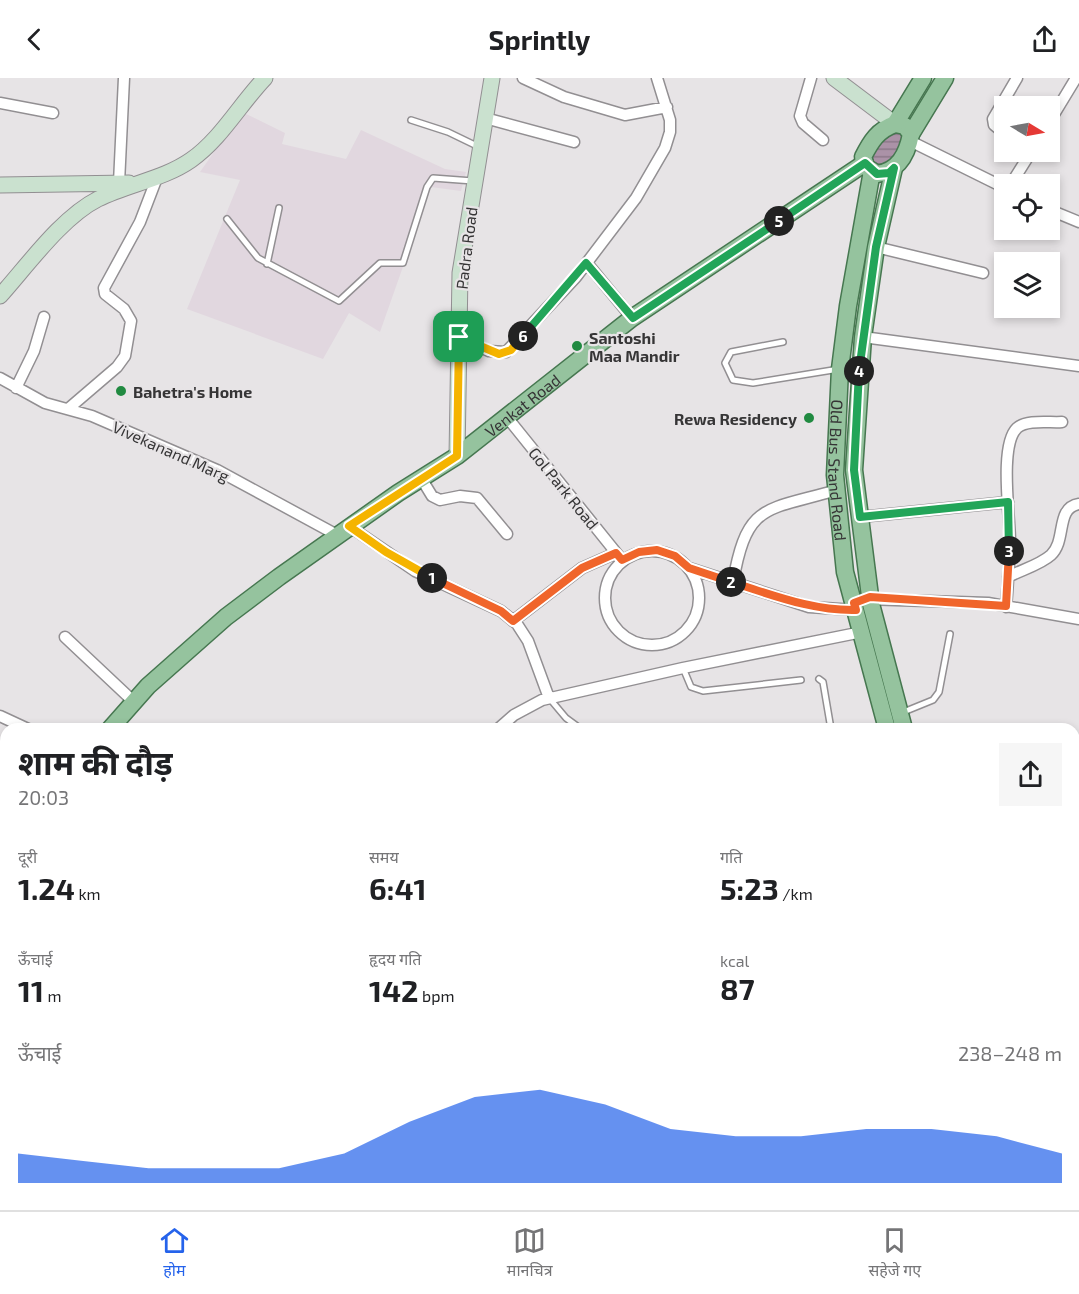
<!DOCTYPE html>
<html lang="hi">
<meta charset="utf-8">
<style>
body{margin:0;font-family:"Exo 2","Noto Sans Devanagari",sans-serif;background:#f6f6f6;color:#202124;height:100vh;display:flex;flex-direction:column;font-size:22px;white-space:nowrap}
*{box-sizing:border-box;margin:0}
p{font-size:20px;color:#757577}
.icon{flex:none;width:33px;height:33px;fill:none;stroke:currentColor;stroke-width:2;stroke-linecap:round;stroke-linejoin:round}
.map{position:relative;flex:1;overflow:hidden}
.details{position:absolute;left:0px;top:645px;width:1080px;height:488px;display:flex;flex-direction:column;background:#fff;border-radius:18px 18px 0 0;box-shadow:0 3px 9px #0003}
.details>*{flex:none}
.needle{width:39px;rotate:100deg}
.buttons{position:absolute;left:994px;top:18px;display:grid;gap:12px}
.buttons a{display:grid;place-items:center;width:66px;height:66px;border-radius:0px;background:#fff;box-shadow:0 3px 9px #0003;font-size:30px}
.pin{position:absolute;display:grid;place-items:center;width:51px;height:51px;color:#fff;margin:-26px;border-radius:12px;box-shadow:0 3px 9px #0006}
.km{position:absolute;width:30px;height:30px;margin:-15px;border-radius:50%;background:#222;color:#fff;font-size:16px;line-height:30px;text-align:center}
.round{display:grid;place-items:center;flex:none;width:63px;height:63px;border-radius:0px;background:#f6f6f6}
.head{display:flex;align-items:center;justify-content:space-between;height:102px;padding:0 18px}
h1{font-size:33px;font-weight:700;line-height:45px}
.figures{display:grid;grid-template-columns:repeat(3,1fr);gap:9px;height:102px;padding:6px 18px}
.figures div{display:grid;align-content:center}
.figures b{font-size:30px;font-weight:700}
.figures small{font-size:16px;font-weight:400}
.figures p{font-size:16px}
.chart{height:168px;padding:12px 18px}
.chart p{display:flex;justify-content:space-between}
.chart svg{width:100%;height:108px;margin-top:6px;fill:#2563eb;opacity:.7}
header{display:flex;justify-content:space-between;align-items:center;height:78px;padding:0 18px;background:#fff;font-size:27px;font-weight:700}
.menu{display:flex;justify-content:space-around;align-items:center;height:84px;border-top:2px solid #e0e0e0;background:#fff;font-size:16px;color:#757577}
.menu a{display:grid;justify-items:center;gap:3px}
.menu .selected{color:#2563eb}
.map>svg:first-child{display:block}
.built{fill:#e1d7df}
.water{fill:url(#water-rules)}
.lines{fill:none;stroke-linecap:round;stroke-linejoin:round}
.lane-casing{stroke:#928f92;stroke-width:8}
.street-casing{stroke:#928f92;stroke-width:13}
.secondary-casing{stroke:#928f92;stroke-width:17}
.primary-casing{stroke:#467750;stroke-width:19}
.lane{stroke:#fff;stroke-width:5}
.street{stroke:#fff;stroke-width:10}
.secondary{stroke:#cae1cf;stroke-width:15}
.primary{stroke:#95c39e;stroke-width:16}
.split-1-casing{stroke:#fff;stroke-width:12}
.split-2-casing{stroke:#fff;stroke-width:12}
.split-3-casing{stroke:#fff;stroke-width:12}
.split-4-casing{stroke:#fff;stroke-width:12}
.split-5-casing{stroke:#fff;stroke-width:12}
.split-6-casing{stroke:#fff;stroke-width:12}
.split-7-casing{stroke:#fff;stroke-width:12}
.split-1{stroke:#f5b400;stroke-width:8}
.split-2{stroke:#f0652b;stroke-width:8}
.split-3{stroke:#f0652b;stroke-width:8}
.split-4{stroke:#22a559;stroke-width:8}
.split-5{stroke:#22a559;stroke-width:8}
.split-6{stroke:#22a559;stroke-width:8}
.split-7{stroke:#f5b400;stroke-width:8}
.poi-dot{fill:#218a41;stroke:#e7e4e6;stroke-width:2}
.labels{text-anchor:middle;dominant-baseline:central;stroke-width:4.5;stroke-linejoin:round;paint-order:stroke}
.street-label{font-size:16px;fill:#363536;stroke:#e7e4e6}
.poi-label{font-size:16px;font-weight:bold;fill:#363536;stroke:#e7e4e6;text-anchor:start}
</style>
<header><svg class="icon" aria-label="back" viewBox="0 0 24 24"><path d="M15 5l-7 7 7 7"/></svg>Sprintly<svg class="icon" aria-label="share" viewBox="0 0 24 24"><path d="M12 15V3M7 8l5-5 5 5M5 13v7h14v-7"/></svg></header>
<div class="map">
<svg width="1079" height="1132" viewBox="0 0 1079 1132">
<defs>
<pattern id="water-rules" width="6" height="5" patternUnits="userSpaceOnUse" patternTransform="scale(1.5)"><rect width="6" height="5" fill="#ab92a7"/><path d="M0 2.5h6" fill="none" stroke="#8c7889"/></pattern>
</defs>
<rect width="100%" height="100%" fill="#e7e4e6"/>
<path class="built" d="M242 34 285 55 282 66 346 81 361 52 445 91 466 94 461 113 431 109 380 254 349 235 323 281 187 231 240 102 200 94Z
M663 1126 1027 1127 1025 1132H661Z"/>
<path class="water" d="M905 48 900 85 866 89 872 62Z"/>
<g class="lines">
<defs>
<path id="lane" d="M411 42 448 54 479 69
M227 141 258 180 339 223 380 185H403L427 109 433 100 473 103
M267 186 279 130
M783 264 731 274 725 285 733 302 753 305 839 291
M683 590 691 609 703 613 801 602
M819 601 823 604 831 651
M550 621 566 640 581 651
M901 635 933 622 939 614 950 556
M661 1132 663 1126
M905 1132 907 1126"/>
<path id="street" d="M523 0 564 19 625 37 667 29
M811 0 800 38 803 45 823 62
M0 25 53 35
M485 40 574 64
M1050 43 1076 0
M1005 56 994 47 993 41 1017 0
M910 63 1005 110
M119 105 124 0
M1011 106 1031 74
M1050 132 1079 144
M876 169 983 195
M587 185 632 240
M459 259 489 273 506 274 576 199 636 120 665 70 670 54V42L657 0
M863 259 1079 288
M0 300 45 325 92 338 217 392 337 457
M16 310 34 273 44 239
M68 331 117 289 125 278 131 243 124 231 105 216 104 210 140 144 158 97
M506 338 622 482
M421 400 432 418 440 422 460 418 477 420 507 456
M860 439 1008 424
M349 448 415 493 501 533 517 546 528 563 549 620
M605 520a47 47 0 1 1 94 0a47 47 0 1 1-94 0Z
M689 490 809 529 856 532
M1008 499C1021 492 1040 487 1051 477 1067 462 1055 430 1079 426
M733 504C747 424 765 433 837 412
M865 521 988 525 1079 541
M1006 529C1008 507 1009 485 1010 464 1010 439 999 367 1017 350 1027 341 1050 345 1062 344
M513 543 582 490 616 475
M65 559 133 623
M0 638 28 651
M498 651 514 637 542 622 683 590 862 554
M0 722 6 726
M1074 733 1079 731
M1074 824 1079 826
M1074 922 1079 932
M186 1126 198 1132
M29 1132 31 1126
M590 1132 592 1126
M1038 1132 1039 1126"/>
<path id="secondary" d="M834 0 895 46
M0 107 129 105
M0 218C27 188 62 139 98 121 128 106 164 101 191 82 221 61 240 26 265 0
M457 378 460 195 492 0"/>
<g id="primary">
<path d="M895 46 905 48 911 56C907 77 898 93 877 96L866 89 863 79C871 63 878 52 895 46Z"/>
<path d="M895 46 923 0"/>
<path d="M911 56 945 0"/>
<path d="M894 90 876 169 863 259 854 392 871 526 904 651"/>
<path id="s1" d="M872 93 848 228 840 291 835 397 845 494 887 651"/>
<path id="s2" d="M110 651 148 608 226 539 279 499 398 415 457 378 632 240 865 85"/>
<path d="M0 838 6 826"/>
<path d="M1074 1048 1079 1056"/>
<path d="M1074 1088 1079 1095"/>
</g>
</defs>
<use href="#lane" class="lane-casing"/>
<use href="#street" class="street-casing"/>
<use href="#secondary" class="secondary-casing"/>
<use href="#primary" class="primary-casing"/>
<use href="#lane" class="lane"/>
<use href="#street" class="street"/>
<use href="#secondary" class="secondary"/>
<use href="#primary" class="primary"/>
</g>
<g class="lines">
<defs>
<path id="split-1" d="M432 500 386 474 349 448 457 378 459 259"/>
<path id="split-2" d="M432 500 501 533 513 543 582 490 616 475 622 482 639 474 657 472 675 478 689 490 731 504"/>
<path id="split-3" d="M731 504C773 517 812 533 856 532L854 525 870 519 1006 528 1009 473"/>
<path id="split-4" d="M859 293 854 392 860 439 1008 424 1009 473"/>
<path id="split-5" d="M779 143 865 85 877 96 889 95 894 90 876 169 859 293"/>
<path id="split-6" d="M523 258 586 185 633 240 779 143"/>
<path id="split-7" d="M459 259 499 276 511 272 523 258"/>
</defs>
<use href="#split-1" class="split-1-casing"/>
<use href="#split-2" class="split-2-casing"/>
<use href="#split-3" class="split-3-casing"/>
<use href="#split-4" class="split-4-casing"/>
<use href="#split-5" class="split-5-casing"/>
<use href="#split-6" class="split-6-casing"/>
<use href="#split-7" class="split-7-casing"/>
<use href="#split-1" class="split-1"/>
<use href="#split-2" class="split-2"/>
<use href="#split-3" class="split-3"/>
<use href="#split-4" class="split-4"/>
<use href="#split-5" class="split-5"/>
<use href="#split-6" class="split-6"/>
<use href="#split-7" class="split-7"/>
</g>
<g class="poi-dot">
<circle cx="577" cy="268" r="6"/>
<circle cx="121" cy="313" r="6"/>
<circle cx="809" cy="340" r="6"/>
</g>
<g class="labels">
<g class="street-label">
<text transform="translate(466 170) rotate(-83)">Padra Road</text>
<text stroke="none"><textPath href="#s2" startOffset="526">Venkat Road</textPath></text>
<text transform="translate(171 373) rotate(24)">Vivekanand Marg</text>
<text stroke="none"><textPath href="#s1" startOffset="302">Old Bus Stand Road</textPath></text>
<text transform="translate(564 410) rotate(51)">Gol Park Road</text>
</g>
<g class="poi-label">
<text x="589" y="259">Santoshi<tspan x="589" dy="18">Maa Mandir</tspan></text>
<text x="133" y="313">Bahetra's Home</text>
<text x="797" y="340" text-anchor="end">Rewa Residency</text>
</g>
</g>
</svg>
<div class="buttons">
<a><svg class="needle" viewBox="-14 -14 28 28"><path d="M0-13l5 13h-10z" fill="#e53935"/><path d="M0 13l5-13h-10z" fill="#757577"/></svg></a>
<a><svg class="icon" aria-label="locate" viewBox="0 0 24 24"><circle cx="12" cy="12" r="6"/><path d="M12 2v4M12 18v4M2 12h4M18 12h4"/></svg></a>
<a><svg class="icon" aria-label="layers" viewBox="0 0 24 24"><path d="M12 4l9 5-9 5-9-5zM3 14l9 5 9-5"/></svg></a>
</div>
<div class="pin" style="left:459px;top:259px;background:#1e9e55"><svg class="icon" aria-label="arrive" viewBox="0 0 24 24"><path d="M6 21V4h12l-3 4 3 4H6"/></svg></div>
<b class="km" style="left:432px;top:500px">1</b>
<b class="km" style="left:731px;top:504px">2</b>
<b class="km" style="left:1009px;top:473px">3</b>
<b class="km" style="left:859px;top:293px">4</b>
<b class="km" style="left:779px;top:143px">5</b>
<b class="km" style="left:523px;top:258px">6</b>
<section class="details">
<div class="head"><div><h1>शाम की दौड़</h1><p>20:03</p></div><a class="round"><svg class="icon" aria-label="share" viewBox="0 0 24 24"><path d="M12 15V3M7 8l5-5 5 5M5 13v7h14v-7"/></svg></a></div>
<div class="figures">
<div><p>दूरी</p><b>1.24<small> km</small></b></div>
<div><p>समय</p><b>6:41</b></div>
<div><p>गति</p><b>5:23<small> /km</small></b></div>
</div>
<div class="figures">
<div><p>ऊँचाई</p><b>11<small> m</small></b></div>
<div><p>हृदय गति</p><b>142<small> bpm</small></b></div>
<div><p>kcal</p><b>87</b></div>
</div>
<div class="chart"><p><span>ऊँचाई</span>238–248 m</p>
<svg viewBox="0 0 160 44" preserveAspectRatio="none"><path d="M0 44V32L10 35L20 38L30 38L40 38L50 32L60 19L70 9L80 6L90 12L100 22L110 25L120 25L130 22L140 22L150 25L160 32V44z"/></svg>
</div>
</section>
</div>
<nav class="menu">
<a class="selected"><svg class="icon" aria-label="home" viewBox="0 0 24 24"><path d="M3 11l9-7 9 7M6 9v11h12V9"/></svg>होम</a>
<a><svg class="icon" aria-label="map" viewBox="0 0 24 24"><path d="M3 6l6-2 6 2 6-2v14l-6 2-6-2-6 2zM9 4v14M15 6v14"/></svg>मानचित्र</a>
<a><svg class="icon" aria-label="saved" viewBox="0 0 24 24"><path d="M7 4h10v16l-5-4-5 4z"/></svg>सहेजे गए</a>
</nav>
